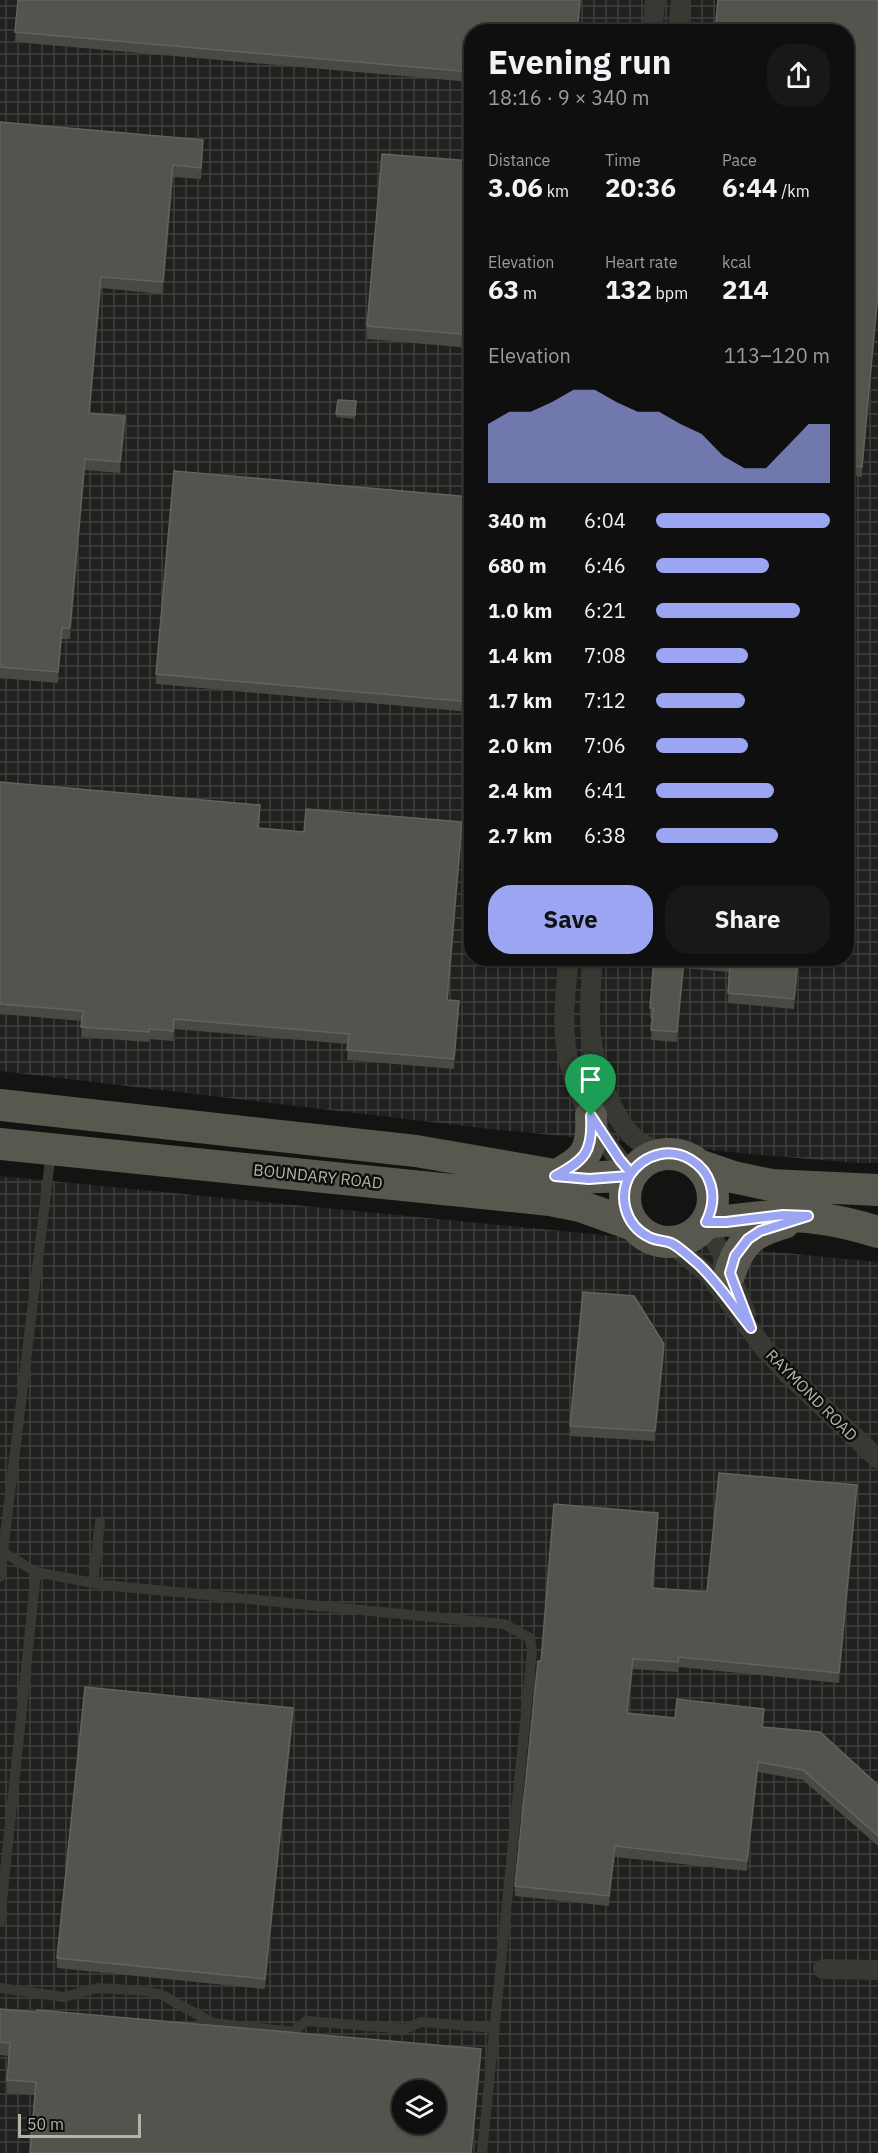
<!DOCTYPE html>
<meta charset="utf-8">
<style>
body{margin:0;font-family:"IBM Plex Sans",sans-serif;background:#171817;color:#f1f3f6;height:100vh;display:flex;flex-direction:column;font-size:22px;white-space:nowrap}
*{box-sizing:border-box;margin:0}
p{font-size:20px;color:#9b9c9e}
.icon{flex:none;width:33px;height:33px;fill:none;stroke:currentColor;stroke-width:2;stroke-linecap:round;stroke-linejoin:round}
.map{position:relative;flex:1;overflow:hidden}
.panel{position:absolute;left:464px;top:24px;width:390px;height:942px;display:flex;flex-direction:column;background:#0e0f0e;border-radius:24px;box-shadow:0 2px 4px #0004,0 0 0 2px #2e2f2e}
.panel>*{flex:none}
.buttons{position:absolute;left:392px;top:2080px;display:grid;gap:12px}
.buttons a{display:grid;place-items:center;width:54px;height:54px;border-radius:50%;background:#0e0f0e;box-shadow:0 2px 4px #0004,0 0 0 2px #2e2f2e;font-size:30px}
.scale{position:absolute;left:18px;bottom:15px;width:123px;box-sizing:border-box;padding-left:6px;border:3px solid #b4b3a4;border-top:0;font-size:16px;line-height:21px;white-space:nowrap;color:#b4b3a4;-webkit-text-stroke:4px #0e0f0d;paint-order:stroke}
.pin{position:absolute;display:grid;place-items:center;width:51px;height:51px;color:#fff;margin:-62px -26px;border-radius:50% 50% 50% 0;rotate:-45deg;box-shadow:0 0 6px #0007}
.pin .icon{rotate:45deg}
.round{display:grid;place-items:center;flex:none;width:63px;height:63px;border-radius:24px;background:#171817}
.head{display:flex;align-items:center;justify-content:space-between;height:102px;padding:0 24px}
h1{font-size:33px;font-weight:700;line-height:45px}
.figures{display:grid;grid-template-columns:repeat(3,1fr);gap:9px;height:102px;padding:6px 24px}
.figures div{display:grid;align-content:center}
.figures b{font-size:26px;font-weight:700}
.figures small{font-size:16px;font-weight:400}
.figures p{font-size:16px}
.chart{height:168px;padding:12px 24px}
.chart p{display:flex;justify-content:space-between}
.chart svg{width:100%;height:108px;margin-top:6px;fill:#9ba5f2;opacity:.7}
.cta{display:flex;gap:12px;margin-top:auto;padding:12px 24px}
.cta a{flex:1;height:69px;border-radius:24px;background:#9ba5f2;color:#111;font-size:24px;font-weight:700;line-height:69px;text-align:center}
.cta a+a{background:#171817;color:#f1f3f6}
ul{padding:0 24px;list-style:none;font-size:20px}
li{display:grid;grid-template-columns:96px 72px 1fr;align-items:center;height:45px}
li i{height:15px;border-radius:8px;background:#9ba5f2}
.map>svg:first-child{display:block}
.industrial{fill:url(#industrial-grid);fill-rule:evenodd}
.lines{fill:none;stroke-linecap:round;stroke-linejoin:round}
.service{stroke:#383933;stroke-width:10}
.minor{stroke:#383933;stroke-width:20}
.primary{stroke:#58584f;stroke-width:32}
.wall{fill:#484943}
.shaded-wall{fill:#2e2f2b}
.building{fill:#54544e;stroke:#63635b;stroke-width:1.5;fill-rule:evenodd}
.route-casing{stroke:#fff;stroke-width:12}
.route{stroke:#9ba5f2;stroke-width:8}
.labels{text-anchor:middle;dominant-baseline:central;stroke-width:5;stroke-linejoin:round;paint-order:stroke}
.street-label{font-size:16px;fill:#b4b3a4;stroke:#0e0f0d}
</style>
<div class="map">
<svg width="878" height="2153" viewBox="0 0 878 2153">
<defs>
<pattern id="industrial-grid" width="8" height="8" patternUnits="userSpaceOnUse" patternTransform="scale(1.5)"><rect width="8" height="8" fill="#20211e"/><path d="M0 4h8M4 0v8" fill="none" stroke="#3e3f3c"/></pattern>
</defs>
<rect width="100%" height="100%" fill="#131412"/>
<path class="industrial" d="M0 0H878V1163H857L751 1154 490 1129 0 1071ZM471 32H846V958H471Z
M0 1176 878 1262V2153H0ZM402 2091H435V2124H402Z"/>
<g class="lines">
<path class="service" d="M3 1552 36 1572 104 1585 504 1624 530 1638 532 1652 482 2153
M0 1577 51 1152
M93 1583 100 1522
M0 1921 36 1572
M0 1988 64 1997 98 1988 146 1991 162 1995 213 2023 293 2032 306 2021 405 2029 421 2022 495 2028"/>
<path class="minor" d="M652 32 655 0
M678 32 681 0
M569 958C566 987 562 1018 566 1047 573 1093 599 1139 631 1173
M593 958C588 1013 586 1056 612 1106 626 1134 637 1146 669 1153
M705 1223 722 1254 746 1314
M670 1242 711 1277 764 1348 787 1373 878 1459
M823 1969 878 1970"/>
<path class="primary" d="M0 1105 416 1151 572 1178 629 1176
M0 1144 550 1200 580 1206 633 1225
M625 1198a44 44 0 1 1 88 0a44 44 0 1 1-88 0Z
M698 1165 733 1177 771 1185 878 1190
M555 1176C585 1160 593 1152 591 1116
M706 1222C732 1222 756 1216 781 1216 815 1215 846 1222 878 1232
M730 1273C740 1241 753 1232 784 1223"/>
</g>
<path class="wall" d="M18 0H581L578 32H471V82L15 42Z
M878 0 862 477 846 475V32Z
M0 122 203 151 201 179 173 177 163 294 101 288 90 413 125 427 120 473 85 470 70 639H62L58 683 0 678Z
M471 161V348L367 339V326Z
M338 400 356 401 355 419 336 417Z
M471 497V712L156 684V674Z
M0 782 260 815 259 828 304 832 462 833 448 1000 459 1011 454 1069 347 1060 348 1044 174 1029 173 1041 149 1039V1042L81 1037 82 1021 0 1014Z
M654 958H799L794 1009 728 1003 729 972 684 968 677 1042 651 1040 652 1018H650V1008Z
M664 1354 655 1441 570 1436V1426Z
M857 1496 839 1683 679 1667 678 1672 633 1669 628 1713 675 1718 764 1719 763 1727 878 1785V1846L803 1780 758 1772 747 1871 615 1857 609 1906 515 1896V1886L541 1661 658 1523 653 1588 707 1592Z
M293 1718 265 1989 57 1968V1958Z
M0 2009 481 2063 35 2095 7 2093V2080L9 2056 0 2055Z"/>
<path class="shaded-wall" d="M580 0H581L578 32H577Z
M203 140V151L201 179V168Z
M173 165V177L163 294V282Z
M101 277V288L89 424V413Z
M878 291V302L862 477V467Z
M125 416V427L120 473V462Z
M85 459V470L70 639V628Z
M62 628V639L58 683V672Z
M462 822V833L447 1010V1000Z
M684 958V968L677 1042V1032Z
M798 958H799L794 1009V999Z
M459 1001V1011L454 1069V1059Z
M664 1344V1354L655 1441V1431Z
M857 1485V1496L839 1683V1673Z
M658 1513V1523L652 1598V1588Z
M633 1659V1669L627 1723V1713Z
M293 1708V1718L265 1989V1979Z
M758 1762V1772L747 1871V1861Z
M615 1846V1857L609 1906V1896Z
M481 2049V2063L472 2153H471Z"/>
<path class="building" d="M18 0H580L577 32H471V72L15 32Z
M718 0H878V291L862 467 846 465V32H715Z
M0 122 203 140 201 168 173 165 163 282 101 277 89 413 125 416 120 462 85 459 70 628H62L58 672 0 667Z
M382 154 471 161V335L367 326Z
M338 400 356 401 355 415 336 414Z
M174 471 471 497V702L156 674Z
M0 782 260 805 258 828 304 832 306 809 462 822 447 1000 459 1001 454 1059 347 1050 349 1034 174 1019 173 1031 149 1029V1032L81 1027 83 1011 0 1004Z
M654 958H684L677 1032 651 1030 653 1008H650Z
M686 958H798L794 999 728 993 730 962Z
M583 1292 634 1296 664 1344 655 1431 570 1426Z
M719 1473 857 1485 839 1673 679 1657 678 1662 633 1659 627 1713 675 1718 677 1699 764 1709 762 1727 820 1732 878 1785V1836L803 1770 758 1762 747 1861 615 1846 609 1896 515 1886 538 1661H541L554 1504 658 1513 652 1588 707 1592Z
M85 1687 293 1708 265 1979 57 1958Z
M0 2009 37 2012V2010L481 2049 471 2153H30L36 2082 7 2080 10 2043 0 2042ZM402 2091H435V2124H402Z"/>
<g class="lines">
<defs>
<path id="route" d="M591 1116 620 1160 631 1173C617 1196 625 1225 649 1237 656 1241 664 1240 671 1243 680 1247 689 1257 697 1263 717 1281 733 1306 751 1328L730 1273 735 1256 748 1239 760 1231 808 1216 783 1215 726 1222H706C734 1167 663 1126 629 1176L589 1179 555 1176C585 1160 593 1152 591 1116"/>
</defs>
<use href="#route" class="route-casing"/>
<use href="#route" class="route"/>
</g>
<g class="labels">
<g class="street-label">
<text transform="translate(318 1176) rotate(6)">BOUNDARY ROAD</text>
<text transform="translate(812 1395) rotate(45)">RAYMOND ROAD</text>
</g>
</g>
</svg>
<div class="buttons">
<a><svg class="icon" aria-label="layers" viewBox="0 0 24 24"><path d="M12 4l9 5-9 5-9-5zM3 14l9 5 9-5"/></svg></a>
</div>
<div class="scale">50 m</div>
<div class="pin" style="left:591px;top:1116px;background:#1e9e55"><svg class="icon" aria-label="arrive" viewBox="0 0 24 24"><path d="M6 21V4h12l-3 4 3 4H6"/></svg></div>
<section class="panel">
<div class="head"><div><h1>Evening run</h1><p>18:16 · 9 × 340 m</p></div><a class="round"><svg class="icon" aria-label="share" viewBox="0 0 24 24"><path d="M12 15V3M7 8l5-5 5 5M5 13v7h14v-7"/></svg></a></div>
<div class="figures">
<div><p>Distance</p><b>3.06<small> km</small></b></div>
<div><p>Time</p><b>20:36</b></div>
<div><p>Pace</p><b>6:44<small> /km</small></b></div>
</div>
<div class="figures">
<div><p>Elevation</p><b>63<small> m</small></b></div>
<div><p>Heart rate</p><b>132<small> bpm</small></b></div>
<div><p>kcal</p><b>214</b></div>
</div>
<div class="chart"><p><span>Elevation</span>113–120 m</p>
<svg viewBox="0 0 160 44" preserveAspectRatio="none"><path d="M0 44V20L10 15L20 15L30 11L40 6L50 6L60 11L70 15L80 15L90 20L100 24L110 33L120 38L130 38L140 29L150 20L160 20V44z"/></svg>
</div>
<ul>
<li><b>340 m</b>6:04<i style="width:100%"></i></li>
<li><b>680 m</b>6:46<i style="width:65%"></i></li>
<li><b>1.0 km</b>6:21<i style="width:83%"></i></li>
<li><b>1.4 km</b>7:08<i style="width:53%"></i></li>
<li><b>1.7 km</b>7:12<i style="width:51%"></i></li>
<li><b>2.0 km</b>7:06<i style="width:53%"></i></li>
<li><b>2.4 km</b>6:41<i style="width:68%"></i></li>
<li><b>2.7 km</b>6:38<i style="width:70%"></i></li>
</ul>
<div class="cta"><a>Save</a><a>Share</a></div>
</section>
</div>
